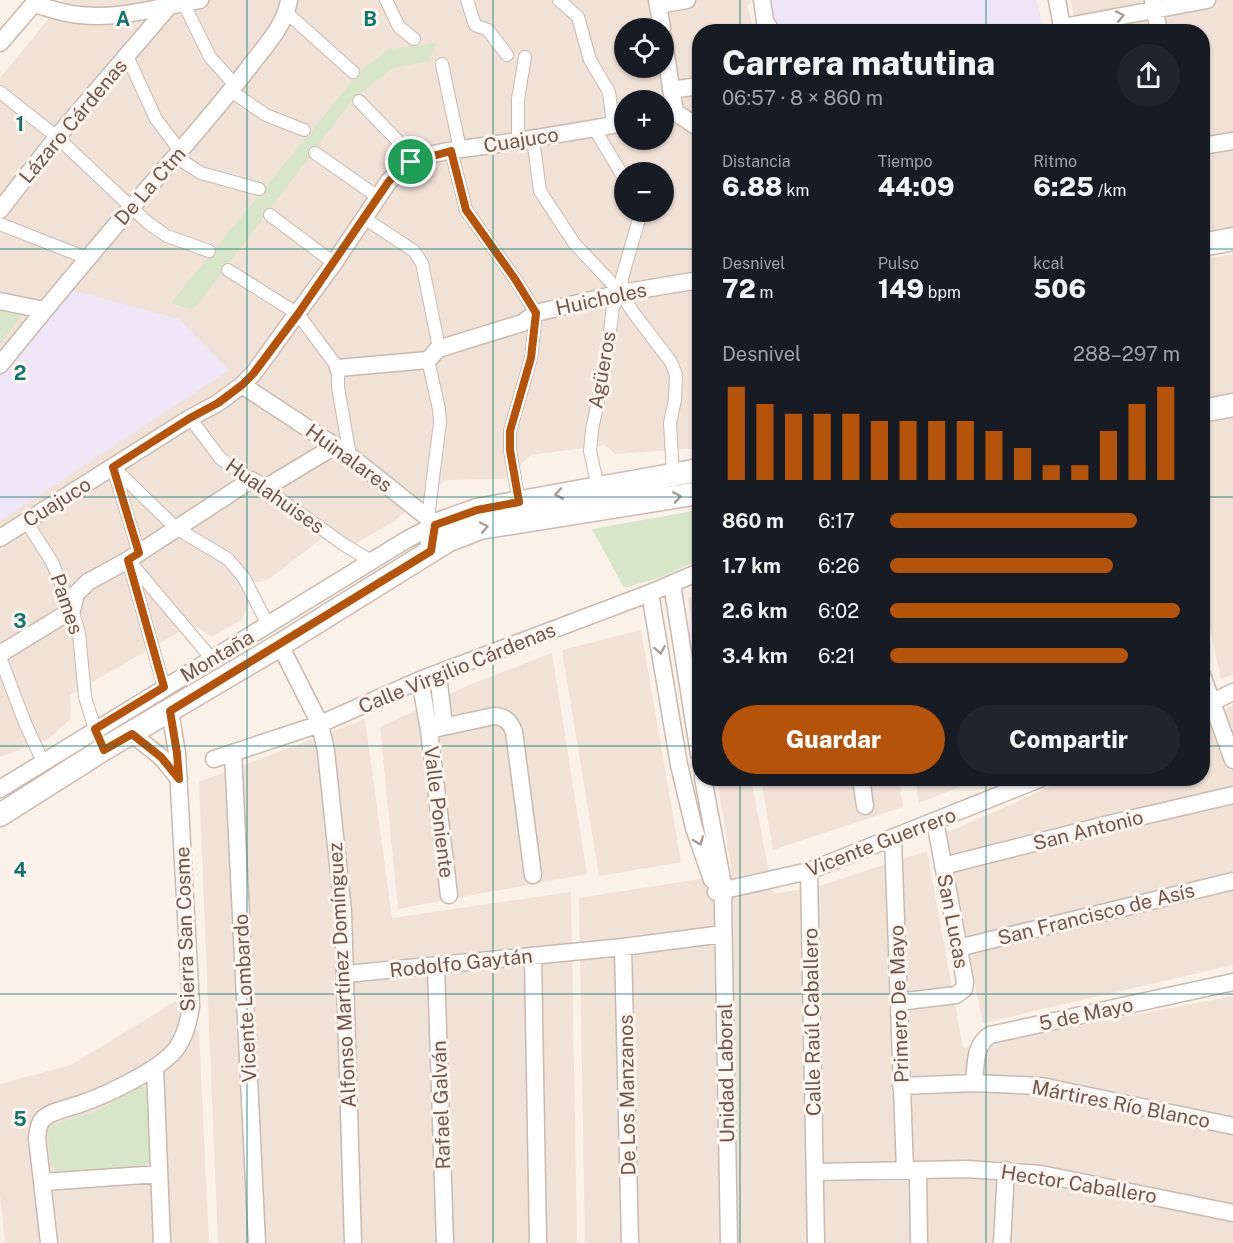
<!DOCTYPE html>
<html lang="es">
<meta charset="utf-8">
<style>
body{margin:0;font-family:"Public Sans",sans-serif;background:#20242c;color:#f1f3f6;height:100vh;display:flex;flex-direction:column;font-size:22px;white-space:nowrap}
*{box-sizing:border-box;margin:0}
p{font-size:20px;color:#9ea1a6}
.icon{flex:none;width:33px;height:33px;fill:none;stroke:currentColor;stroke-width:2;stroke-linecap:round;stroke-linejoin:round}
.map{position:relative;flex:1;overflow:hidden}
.side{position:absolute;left:692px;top:24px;width:518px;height:762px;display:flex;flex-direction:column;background:#171b24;border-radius:24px;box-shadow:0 2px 4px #0004}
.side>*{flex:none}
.tools{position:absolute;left:614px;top:18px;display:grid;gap:12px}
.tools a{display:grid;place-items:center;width:60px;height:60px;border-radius:50%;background:#171b24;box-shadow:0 2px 4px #0004;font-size:30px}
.pin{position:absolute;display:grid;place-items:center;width:51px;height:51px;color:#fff;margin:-26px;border:3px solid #fff;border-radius:50%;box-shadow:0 2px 6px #0007}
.round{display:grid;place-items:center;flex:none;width:63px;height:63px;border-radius:32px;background:#20242c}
.headline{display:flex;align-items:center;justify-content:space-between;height:102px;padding:0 30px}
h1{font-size:33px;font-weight:800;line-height:45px}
.metrics{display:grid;grid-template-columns:repeat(3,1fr);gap:9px;height:102px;padding:6px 30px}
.metrics div{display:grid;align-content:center}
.metrics b{font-size:26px;font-weight:800}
.metrics small{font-size:16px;font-weight:400}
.metrics p{font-size:16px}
.chart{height:168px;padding:12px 30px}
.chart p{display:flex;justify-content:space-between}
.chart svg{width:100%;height:108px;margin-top:6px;stroke:#b45309;stroke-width:6}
.action{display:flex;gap:12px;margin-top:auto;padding:12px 30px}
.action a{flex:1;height:69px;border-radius:36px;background:#b45309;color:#fff;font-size:24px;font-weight:800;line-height:69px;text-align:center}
.action a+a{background:#20242c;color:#f1f3f6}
ul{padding:0 30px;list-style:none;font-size:20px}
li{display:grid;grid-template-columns:96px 72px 1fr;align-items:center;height:45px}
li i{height:15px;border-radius:8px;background:#b45309}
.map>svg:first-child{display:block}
.residential{fill:#f0e2d7;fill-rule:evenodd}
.education{fill:#eee5f6}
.green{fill:#d7e6c8}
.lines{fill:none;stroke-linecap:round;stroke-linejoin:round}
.pedestrian-casing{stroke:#cab9af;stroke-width:14}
.minor-casing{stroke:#cab9af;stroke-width:19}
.secondary-casing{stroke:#cebab0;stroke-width:25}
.pedestrian{stroke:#fff;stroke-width:12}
.minor{stroke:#fff;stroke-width:16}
.secondary{stroke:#fff;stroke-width:22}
.oneway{stroke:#a99b95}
.route-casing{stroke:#fff;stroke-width:12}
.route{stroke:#b45309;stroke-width:8}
.grid{fill:none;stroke:#0f766e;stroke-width:1.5;stroke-opacity:0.55}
.labels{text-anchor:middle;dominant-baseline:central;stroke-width:6;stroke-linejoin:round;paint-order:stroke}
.street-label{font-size:20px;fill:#70584f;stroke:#fdf5ee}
.grid-label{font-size:20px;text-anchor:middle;font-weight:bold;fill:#0f766e;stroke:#fdf5ee;stroke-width:6;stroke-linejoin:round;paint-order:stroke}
</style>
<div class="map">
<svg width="1233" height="1243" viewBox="0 0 1233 1243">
<rect width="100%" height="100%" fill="#faf1e8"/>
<path class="residential" d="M64 0H754L747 6 754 31 699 32V448L615 454 605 445 531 455 505 479 446 480 394 521 352 546 330 532 268 580 253 583 243 619 211 637 193 624 70 695 71 719 47 740 0 757V78ZM624 28H663V68H624ZM624 100H663V140H624ZM624 172H663V212H624Z
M1071 0H1233V227L1202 233V32L1077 31Z
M1233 254V674L1221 680 1202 591V260Z
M699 595V666L688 598Z
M641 630 681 862 599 876 562 650Z
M552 653 587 874 398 909 380 727 469 685Z
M1233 705V965L983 1023 944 834 1068 779 1202 778V719Z
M365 719 392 918 571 892 577 1243H218L199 782Z
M915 778H979V779L919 803Z
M717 779H751L773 894 819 886 927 851 963 1048 1233 996V1243H585L579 898 732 874Z
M761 779H899L903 807 773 850Z
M176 1001 199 1032 209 1243H5L0 1194V1084L71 1065Z"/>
<path class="education" d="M768 0H1037L1044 31H780L773 23Z
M72 290 179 319 229 370 0 521V378Z"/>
<path class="green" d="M436 43 429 61 393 68 353 99 196 307 190 309 171 303 362 69 390 49Z
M0 310 21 316 0 344Z
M699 510V560L661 577 624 588 592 529Z
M141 1084 147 1090 150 1161 144 1166 59 1171 50 1165 48 1130 52 1125 101 1109Z"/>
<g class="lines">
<defs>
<path id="pedestrian" d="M386 0 399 27 414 39
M467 0 475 25 488 30 507 55
M559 0 578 17 590 60 609 92 613 125
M183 2 210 57 235 85
M287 13 353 72
M127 56 156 119 181 152
M442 64 460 149
M231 91 266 115 304 130
M0 92 57 137 148 223 167 236 209 251
M359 101 396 139 411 163
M594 128 624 178
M533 139 540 191 574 243 621 293 613 306 606 366 592 429 590 451 598 487
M518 141V99L525 57
M451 151 466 210 515 279 536 313 531 358 510 431V450L519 502
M315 153 378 197
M176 157 201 173 259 189
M641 212 622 278 621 293 633 312 671 362 676 375 675 400 670 423 673 475
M270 215 334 263
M364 218 414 251 422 263 438 343V349
M0 224 87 258
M228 270 298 314 338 368V387L350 456
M428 360 439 409 440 422 428 518
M190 418 220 458 251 480
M113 467 176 528 228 559 244 578 268 625
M113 468 139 553
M265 488 343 544 371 561
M26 521 52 562 72 610 79 633 85 697 95 729
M128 560 164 687
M131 563 212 659
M0 657 25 723 43 762"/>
<path id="minor" d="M657 0 662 28
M762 0 765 21 772 32
M1057 0 1063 32
M1153 0 1159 32
M34 4C49 8 64 14 80 15 120 20 161 6 200 0
M658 5 687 0
M1063 27 1207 0
M663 37 675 112 699 128
M0 43 37 0
M671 90 699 86
M1202 146 1233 141
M0 210 57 137 170 5
M0 301 44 310
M0 365C42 313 85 261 129 210 170 162 212 116 250 66 265 46 285 26 289 0
M338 368 428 360 438 349 522 323 536 313 621 293 699 280
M242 385 350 456 428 518 441 532
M0 538 190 418 218 403 242 385 253 374 334 263 389 181C396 174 402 167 410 163 435 150 464 149 491 145 536 138 580 131 624 123
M672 584 699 754
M650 593 679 765 694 828 712 880
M280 645 320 724 326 751 343 912 353 1243
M0 654 72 610 76 594 88 582 128 560 251 480 265 488 335 446
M438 674 444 726
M1202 675 1233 760
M420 680 429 730 449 895
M1202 707 1233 692
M429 730 494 716C505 717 510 721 514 732L533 875
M132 734 161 757 179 779
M233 753 257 1243
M214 759 320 724 420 680 650 593 699 572
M703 778 724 890 723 903 729 1243
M861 778 865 806
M0 789 406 540 435 525
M893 839 905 1170
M943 866 1113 823 1233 795
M809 871 816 1243
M716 892 809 871 1042 778
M623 947 630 1243
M958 948 1233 881
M533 956 538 1243
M436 967 445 1243
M346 974 623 947 723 934
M898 1002 956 995 964 989 965 982 935 821
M155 1067 162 1243
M974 1083C976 1065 974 1045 990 1035L1233 982
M901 1086 974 1083 1041 1086 1233 1126
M918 1170 919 1243
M815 1172 967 1169 1041 1174 1233 1213
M43 1182 159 1174
M49 1243 37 1138C38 1132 38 1125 42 1120 50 1111 69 1108 80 1104 104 1096 165 1068 178 1046 186 1034 189 1020 191 1006L177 753 170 711
M1002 1243 1006 1170"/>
<path id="secondary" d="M1202 245 1233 239
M1202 411 1233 405
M431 551 435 525 477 510 699 470
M0 815 104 749 280 645 449 540 480 528 699 493"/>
</defs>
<use href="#pedestrian" class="pedestrian-casing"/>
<use href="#minor" class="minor-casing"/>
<use href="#secondary" class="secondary-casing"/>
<use href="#pedestrian" class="pedestrian"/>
<use href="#minor" class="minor"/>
<use href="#secondary" class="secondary"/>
</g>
<defs><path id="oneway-chevron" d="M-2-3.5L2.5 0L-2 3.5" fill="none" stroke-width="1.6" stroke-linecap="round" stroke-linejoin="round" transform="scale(1.5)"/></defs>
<g class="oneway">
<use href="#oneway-chevron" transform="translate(1120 16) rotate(-11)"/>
<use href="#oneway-chevron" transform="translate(559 494) rotate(170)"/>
<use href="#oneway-chevron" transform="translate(677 497) rotate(-9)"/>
<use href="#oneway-chevron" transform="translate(484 527) rotate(-12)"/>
<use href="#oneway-chevron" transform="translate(660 650) rotate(80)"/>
<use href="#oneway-chevron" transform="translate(699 841) rotate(70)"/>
</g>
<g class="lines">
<defs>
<path id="route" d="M451 151 466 210 515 279 536 313 531 358 510 431V450L519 502 477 510 435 525 431 551 170 711 177 753 179 779 161 757 132 734 104 750 95 729 164 687 128 560 139 553 113 467 190 418 218 403 242 385 253 374 298 314 389 181 411 162Z"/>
</defs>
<use href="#route" class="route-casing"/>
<use href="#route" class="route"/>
</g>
<path class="grid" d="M247 0V1243M493 0V1243M740 0V32M986 0V32M0 249H699M1202 249H1233M0 497H699M1202 497H1233M0 746H699M1202 746H1233M740 778V1243M986 778V1243M0 994H1233"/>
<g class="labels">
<g class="street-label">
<text transform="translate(73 121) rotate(-50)">Lázaro Cárdenas</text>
<text transform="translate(521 140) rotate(-9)">Cuajuco</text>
<text transform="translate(150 186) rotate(-49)">De La Ctm</text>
<text transform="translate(601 299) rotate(-12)">Huicholes</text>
<text transform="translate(602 370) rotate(-80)">Agüeros</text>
<text transform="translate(349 458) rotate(36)">Huinalares</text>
<text transform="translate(275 496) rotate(35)">Hualahuises</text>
<text transform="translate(57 502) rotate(-32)">Cuajuco</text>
<text transform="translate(67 604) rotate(71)">Pames</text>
<text transform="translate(217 656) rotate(-31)">Montaña</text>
<text transform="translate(457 668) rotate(-22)">Calle Virgilio Cárdenas</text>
<text transform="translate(439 812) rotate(83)">Valle Poniente</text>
<text transform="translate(1088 830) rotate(-14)">San Antonio</text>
<text transform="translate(881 842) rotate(-21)">Vicente Guerrero</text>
<text transform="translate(1096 914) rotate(-14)">San Francisco de Asís</text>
<text transform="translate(953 921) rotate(79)">San Lucas</text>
<text transform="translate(185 929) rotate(-92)">Sierra San Cosme</text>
<text transform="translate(461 963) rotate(-6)">Rodolfo Gaytán</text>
<text transform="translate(342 975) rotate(-93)">Alfonso Martínez Domínguez</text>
<text transform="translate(245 998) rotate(-93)">Vicente Lombardo</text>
<text transform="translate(899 1004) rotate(-92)">Primero De Mayo</text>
<text transform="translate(1086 1014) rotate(-12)">5 de Mayo</text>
<text transform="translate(812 1022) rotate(-91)">Calle Raúl Caballero</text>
<text transform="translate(726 1073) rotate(-91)">Unidad Laboral</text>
<text transform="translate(627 1095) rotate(-91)">De Los Manzanos</text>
<text transform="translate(1121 1104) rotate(11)">Mártires Río Blanco</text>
<text transform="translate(441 1105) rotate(-92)">Rafael Galván</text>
<text transform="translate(1079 1184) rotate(9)">Hector Caballero</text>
</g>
</g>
<g class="grid-label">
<text x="123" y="26">A</text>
<text x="370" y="26">B</text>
<text x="20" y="131">1</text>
<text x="20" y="380">2</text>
<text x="20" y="628">3</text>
<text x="20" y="877">4</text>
<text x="20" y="1126">5</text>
</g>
</svg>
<div class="tools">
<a><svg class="icon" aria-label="locate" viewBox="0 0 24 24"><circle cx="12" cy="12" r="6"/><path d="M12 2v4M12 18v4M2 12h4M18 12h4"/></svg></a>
<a>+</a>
<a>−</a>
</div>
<div class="pin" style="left:411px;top:162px;background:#1e9e55"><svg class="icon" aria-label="arrive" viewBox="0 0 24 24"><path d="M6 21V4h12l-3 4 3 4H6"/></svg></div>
<section class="side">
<div class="headline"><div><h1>Carrera matutina</h1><p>06:57 · 8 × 860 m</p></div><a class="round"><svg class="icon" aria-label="share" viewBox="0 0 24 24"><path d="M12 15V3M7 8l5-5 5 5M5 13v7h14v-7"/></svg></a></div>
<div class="metrics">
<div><p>Distancia</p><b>6.88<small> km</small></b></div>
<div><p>Tiempo</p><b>44:09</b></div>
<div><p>Ritmo</p><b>6:25<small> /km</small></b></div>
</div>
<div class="metrics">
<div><p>Desnivel</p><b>72<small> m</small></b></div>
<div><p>Pulso</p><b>149<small> bpm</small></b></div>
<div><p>kcal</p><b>506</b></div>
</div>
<div class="chart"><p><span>Desnivel</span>288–297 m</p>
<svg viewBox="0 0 160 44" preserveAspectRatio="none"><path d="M5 44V6M15 44V13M25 44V17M35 44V17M45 44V17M55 44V20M65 44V20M75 44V20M85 44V20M95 44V24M105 44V31M115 44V38M125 44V38M135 44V24M145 44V13M155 44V6"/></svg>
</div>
<ul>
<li><b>860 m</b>6:17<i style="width:85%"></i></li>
<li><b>1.7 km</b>6:26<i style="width:77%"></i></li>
<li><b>2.6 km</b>6:02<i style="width:100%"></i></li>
<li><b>3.4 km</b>6:21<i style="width:82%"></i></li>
</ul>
<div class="action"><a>Guardar</a><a>Compartir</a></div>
</section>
</div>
